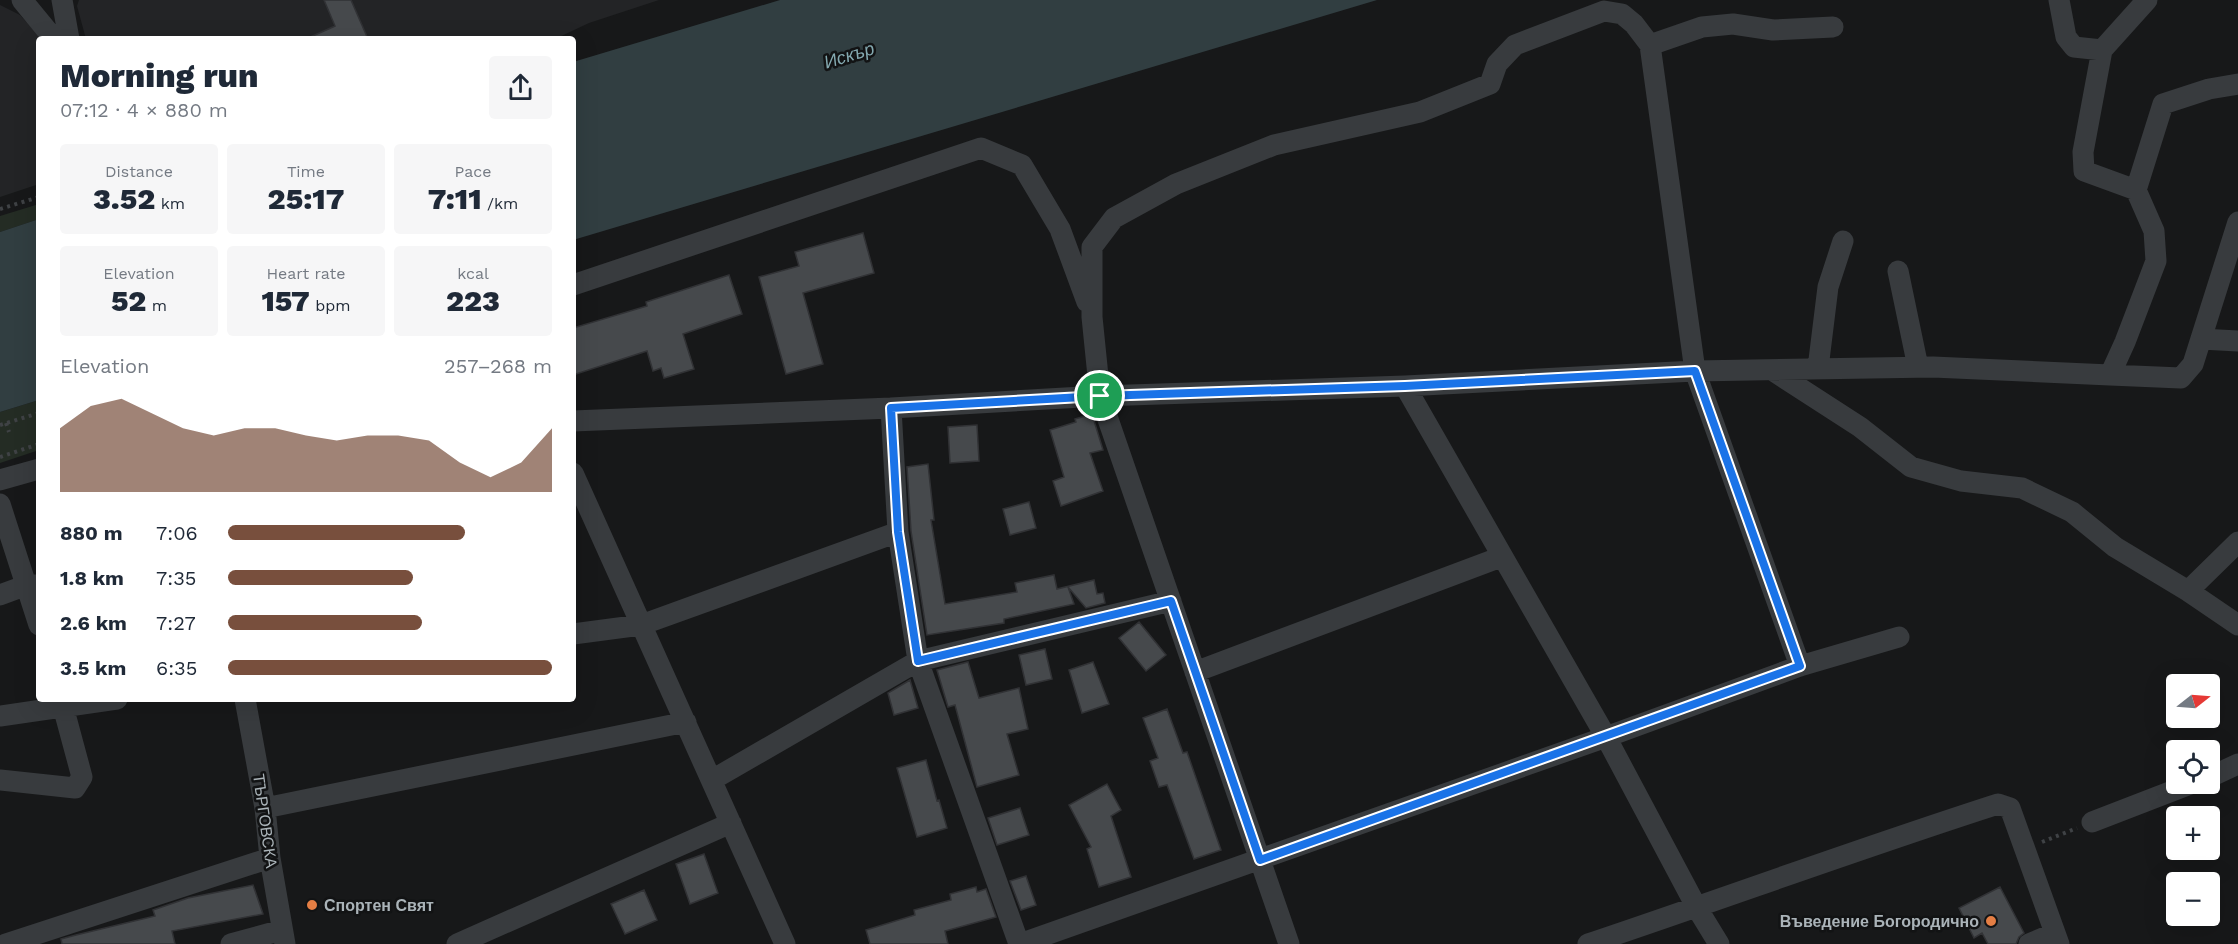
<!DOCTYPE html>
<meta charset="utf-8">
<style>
body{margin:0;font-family:"Work Sans",sans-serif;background:#f6f6f7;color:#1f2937;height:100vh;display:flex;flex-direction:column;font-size:22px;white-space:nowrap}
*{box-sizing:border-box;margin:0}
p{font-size:20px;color:#747a83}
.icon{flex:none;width:33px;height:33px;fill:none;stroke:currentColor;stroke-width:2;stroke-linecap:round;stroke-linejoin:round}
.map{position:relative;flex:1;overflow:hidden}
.sheet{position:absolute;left:36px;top:36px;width:540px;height:666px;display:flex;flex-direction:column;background:#fff;border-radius:6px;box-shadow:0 6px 24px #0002}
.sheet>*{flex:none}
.needle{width:39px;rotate:73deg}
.buttons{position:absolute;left:2166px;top:674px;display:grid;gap:12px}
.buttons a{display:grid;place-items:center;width:54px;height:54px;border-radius:6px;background:#fff;box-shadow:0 6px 24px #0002;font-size:30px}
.pin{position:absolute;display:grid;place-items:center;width:51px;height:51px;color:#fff;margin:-26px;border:3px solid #fff;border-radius:50%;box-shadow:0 2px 6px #0007}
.round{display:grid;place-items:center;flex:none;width:63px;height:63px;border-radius:6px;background:#f6f6f7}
.summary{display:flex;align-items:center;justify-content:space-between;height:102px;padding:0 24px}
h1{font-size:33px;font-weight:800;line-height:45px}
.stats{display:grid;grid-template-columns:repeat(3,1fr);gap:9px;height:102px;padding:6px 24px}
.stats div{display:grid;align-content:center;border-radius:6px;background:#f6f6f7;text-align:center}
.stats b{font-size:30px;font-weight:800}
.stats small{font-size:16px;font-weight:400}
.stats p{font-size:16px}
.chart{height:168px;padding:12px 24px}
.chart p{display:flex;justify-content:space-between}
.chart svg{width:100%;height:108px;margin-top:6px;fill:#784f3d;opacity:.7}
ul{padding:0 24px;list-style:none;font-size:20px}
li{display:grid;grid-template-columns:96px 72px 1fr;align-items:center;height:45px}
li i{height:15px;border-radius:8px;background:#784f3d}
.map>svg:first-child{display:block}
.built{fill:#232426}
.green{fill:#242c24}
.water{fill:#313e41}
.building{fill:#46494c;stroke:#313235;stroke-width:1.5}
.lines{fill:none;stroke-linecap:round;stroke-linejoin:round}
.path{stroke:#3f4245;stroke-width:4;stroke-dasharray:3 4.5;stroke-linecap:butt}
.street{stroke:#383b3e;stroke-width:21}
.route-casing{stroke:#fff;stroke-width:12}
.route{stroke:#1a73e8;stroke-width:8}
.poi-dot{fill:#e47e44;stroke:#121314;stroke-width:2}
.labels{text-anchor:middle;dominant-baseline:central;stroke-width:5;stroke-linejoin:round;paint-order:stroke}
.street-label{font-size:16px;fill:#aab3b8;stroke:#121314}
.poi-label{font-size:16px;font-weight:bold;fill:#aab3b8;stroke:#121314;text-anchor:start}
.water-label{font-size:18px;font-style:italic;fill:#84a9b0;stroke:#121314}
</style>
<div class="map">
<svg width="2238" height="944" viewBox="0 0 2238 944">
<rect width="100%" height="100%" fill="#171819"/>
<path class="built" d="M79 0H659L589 23 555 39H86L77 6Z
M0 5 20 15 42 39H39V184L0 197Z"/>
<path class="green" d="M39 204V219L0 232V216Z
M39 400V450L0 463V412Z"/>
<path class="water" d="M780 0H1377L573 240V62Z
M39 219V400L0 412V232Z"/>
<path class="building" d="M324 0H351L368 39H306L335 26Z
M863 233 874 273 803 293 823 364 786 374 759 277 799 266 795 252Z
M729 275 742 314 683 334 694 369 664 378 661 368 653 371 647 351 573 375V328L647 306 646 302Z
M1092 414 1103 450 1090 453 1103 491 1061 506 1053 481 1064 477 1050 430 1076 422 1075 419Z
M977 425 979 461 950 463 948 427Z
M928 464 934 520H931L945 604 1017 592 1015 583 1054 575 1057 589 1094 580 1097 594 1103 593 1105 603 1086 608 1068 587 1074 604 1004 619V623L927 635 911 531 907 467Z
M1029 502 1036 528 1010 535 1003 509Z
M1139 622 1166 655 1146 671 1119 638Z
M1045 649 1052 679 1026 685 1019 655Z
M968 662 979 698 1019 688 1028 729 1007 734 1019 775 977 787 955 705 948 707 937 670Z
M1093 662 1109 704 1082 713 1069 670Z
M910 680 918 708 894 715 888 693Z
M1167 709 1183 753 1187 752 1221 850 1194 859 1167 785 1159 787 1150 761 1158 758 1143 718Z
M926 760 937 801 939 800 947 828 917 837 897 768Z
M1107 784 1121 810 1111 816 1131 877 1099 887 1087 849 1091 847 1069 805Z
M1020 808 1029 835 997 845 988 818Z
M704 854 718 893 690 904 676 864Z
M1026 876 1036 905 1021 910 1010 881Z
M253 885 263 914 172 931 175 944H62L61 939 76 935 155 916 153 910 188 898Z
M976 887 977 892 986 889 996 917 945 931 948 944H870L866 930 915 915 914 910 951 900 950 894Z
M2000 887 2024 933 2019 937 2016 944H1988L1982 933 1974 938 1959 908Z
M644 890 657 920 625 934 611 904Z"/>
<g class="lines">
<path class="path" d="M0 209 39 197
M6 423 9 432
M0 425 39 413
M0 457 39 444
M2042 842 2077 828"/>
<path class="street" d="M22 0 54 39
M62 0 69 39
M2059 0 2066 37 2074 47 2102 50
M1650 45 1702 27 1733 24 1773 30 1833 27
M2238 84 2209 89 2163 104 2136 190 2154 231 2156 261 2125 342 2110 375 2181 378 2193 364 2238 222
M2136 190 2084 171 2083 152 2102 50 2147 0
M1898 271 1918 367
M573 285 981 148 1022 165 1060 229 1087 302
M2201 339 2238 341
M1818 368 1828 287 1843 241
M1772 370 1860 427 1911 467 1961 481 2022 488 2072 512 2115 547 2188 591 2238 625
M1405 386 1606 737 1697 908 1719 944
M891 408 898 532 918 661 1019 944
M573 421 891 408 1100 396 1405 386 1695 371 1933 367 2110 375
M573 473 785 944
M0 480 39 469
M0 504 39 625
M2188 591 2238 542
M0 595 27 585H39
M573 634 641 625 898 532
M1195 672 1501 557
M245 699 265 808 270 858 285 944
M0 716 117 699
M2210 777 2238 764
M0 780 75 788 82 777 61 699
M712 780 918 661 1171 601
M265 808 686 722
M2092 822 2193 783
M6 944 270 858
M231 944 282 930
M457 944 731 823
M1020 944 1606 737 1800 666 1899 637
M1289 944 1100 396 1092 317V247L1114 218 1176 184 1274 145 1420 112 1490 84 1497 64 1515 45 1604 11 1622 14 1634 24 1650 45 1695 371 1800 666
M1588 944C1725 898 1861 848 1998 804L2010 808 2059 944
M2029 944 2055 933"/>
</g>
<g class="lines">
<defs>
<path id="route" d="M1695 371 1800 666 1260 860 1171 601 918 661 898 532 891 408 1100 396 1405 386Z"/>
</defs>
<use href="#route" class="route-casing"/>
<use href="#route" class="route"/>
</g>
<g class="poi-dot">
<circle cx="312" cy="905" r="6"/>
<circle cx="1991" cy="921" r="6"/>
</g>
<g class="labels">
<g class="street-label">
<text transform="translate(265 821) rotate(82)">ТЪРГОВСКА</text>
</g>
<g class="poi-label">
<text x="324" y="905">Спортен Свят</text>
<text x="1979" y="921" text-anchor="end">Въведение Богородично</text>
</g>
<g class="water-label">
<text transform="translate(849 55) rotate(-17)">Искър</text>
</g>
</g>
</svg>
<div class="buttons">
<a><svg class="needle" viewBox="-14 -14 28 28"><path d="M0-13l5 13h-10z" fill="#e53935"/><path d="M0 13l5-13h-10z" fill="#747a83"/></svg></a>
<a><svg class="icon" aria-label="locate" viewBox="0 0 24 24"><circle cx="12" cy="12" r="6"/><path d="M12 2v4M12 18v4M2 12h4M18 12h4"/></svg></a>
<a>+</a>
<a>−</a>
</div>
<div class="pin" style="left:1100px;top:396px;background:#1e9e55"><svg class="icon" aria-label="arrive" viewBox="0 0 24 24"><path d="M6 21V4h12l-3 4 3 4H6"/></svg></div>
<section class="sheet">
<div class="summary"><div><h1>Morning run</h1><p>07:12 · 4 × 880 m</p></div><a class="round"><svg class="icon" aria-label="share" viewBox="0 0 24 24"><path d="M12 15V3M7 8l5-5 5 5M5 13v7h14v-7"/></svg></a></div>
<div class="stats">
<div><p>Distance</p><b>3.52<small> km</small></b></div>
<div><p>Time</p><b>25:17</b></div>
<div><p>Pace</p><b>7:11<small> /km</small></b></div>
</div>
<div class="stats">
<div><p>Elevation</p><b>52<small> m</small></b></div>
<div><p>Heart rate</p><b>157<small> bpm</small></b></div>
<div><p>kcal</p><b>223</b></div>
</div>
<div class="chart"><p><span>Elevation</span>257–268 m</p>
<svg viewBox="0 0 160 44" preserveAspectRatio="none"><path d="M0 44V18L10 9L20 6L30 12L40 18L50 21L60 18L70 18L80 21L90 23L100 21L110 21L120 23L130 32L140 38L150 32L160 18V44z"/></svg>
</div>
<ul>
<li><b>880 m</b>7:06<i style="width:73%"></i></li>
<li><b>1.8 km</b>7:35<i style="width:57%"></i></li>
<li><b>2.6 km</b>7:27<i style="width:60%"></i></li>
<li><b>3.5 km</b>6:35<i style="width:100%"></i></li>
</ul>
</section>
</div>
